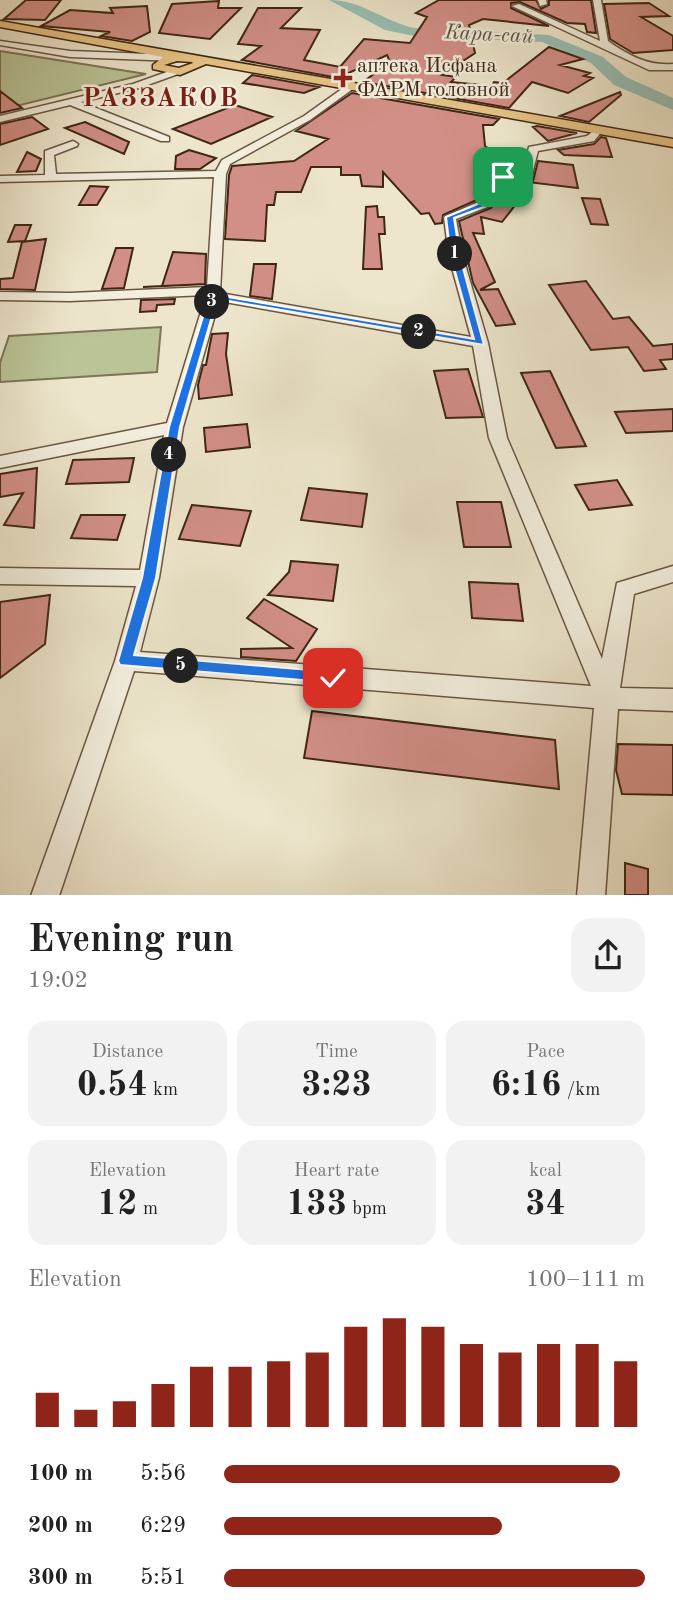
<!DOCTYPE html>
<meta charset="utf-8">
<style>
body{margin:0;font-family:"Old Standard TT",serif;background:#f2f2f2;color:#222;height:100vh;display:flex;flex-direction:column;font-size:26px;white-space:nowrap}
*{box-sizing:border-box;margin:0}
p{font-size:23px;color:#767676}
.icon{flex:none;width:38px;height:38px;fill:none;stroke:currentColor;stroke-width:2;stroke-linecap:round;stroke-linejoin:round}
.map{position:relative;height:895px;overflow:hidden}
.side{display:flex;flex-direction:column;background:#fff;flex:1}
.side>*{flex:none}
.pin{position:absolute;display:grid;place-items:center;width:60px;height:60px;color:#fff;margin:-30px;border-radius:14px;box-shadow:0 4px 10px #0006}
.km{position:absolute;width:35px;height:35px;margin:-18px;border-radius:50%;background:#222;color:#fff;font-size:19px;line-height:35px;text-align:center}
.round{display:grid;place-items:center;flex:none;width:74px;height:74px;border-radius:21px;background:#f2f2f2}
.overview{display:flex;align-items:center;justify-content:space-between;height:119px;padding:0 28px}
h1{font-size:38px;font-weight:600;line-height:52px}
.metrics{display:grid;grid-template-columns:repeat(3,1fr);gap:10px;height:119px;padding:7px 28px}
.metrics div{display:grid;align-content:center;border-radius:18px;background:#f2f2f2;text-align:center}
.metrics b{font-size:35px;font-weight:600}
.metrics small{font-size:19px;font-weight:400}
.metrics p{font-size:19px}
.chart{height:196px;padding:14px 28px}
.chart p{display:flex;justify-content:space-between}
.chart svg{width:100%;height:126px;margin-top:7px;stroke:#8f2418;stroke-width:6}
ul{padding:0 28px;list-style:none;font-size:23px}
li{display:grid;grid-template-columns:112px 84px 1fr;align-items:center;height:52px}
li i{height:18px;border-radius:9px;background:#8f2418}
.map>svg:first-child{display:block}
.green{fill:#bac497;stroke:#7d7556;stroke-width:2}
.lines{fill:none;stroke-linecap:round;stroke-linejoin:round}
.river{fill:#99c0b6;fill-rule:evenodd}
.building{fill:#d28f87;stroke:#402614;stroke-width:2}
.minor-casing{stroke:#6b5642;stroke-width:3}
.major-casing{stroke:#402614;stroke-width:3}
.minor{fill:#f3efde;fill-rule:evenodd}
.major{fill:#e6c386;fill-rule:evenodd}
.route{fill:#1a73e8;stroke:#fff;stroke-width:2}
.poi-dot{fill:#8f2418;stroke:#f3efde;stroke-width:2.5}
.labels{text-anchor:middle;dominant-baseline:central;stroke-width:5;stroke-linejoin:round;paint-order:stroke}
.far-water-label{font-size:21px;font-style:italic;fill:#5b5445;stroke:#f3efde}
.far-poi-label{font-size:21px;fill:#402614;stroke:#f3efde;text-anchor:start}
.far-district-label{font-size:26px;font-weight:bold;letter-spacing:2px;fill:#7a1f14;stroke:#f3efde}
</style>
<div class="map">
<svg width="673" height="896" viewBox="0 0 673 896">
<rect width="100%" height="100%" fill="#ede6cc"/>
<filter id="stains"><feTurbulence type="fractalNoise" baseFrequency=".00286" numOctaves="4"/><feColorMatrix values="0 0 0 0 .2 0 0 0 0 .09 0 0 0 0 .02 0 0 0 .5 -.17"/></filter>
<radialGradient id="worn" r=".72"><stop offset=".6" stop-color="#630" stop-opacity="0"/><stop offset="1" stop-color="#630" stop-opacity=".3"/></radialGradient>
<path class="green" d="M0 51 146 74 0 110Z
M161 327 157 372 0 382V363L9 336Z"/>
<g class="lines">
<path class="river" d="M329 0C362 0 383 21 414 28L549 35 603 57 626 77 673 98V110L614 85 591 63 542 42 414 36 385 30Z"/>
</g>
<path class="building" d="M26 0H61L45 20 4 19Z
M439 0H536L541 9 549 5V0H591L596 33 587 32 585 24 567 23 520 2 511 3V8L549 26 483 19 469 25 475 53 442 75 456 77 451 82 492 86 494 82 503 83 549 47 583 59 560 65 590 73 584 76 593 78 568 93 532 82 509 108 363 82 390 62 387 55 338 78 242 60 261 46 238 44 258 8H301L281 28 320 30 304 60 340 67 364 39 410 43 427 17 416 13Z
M219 1 218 8H241L210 39 159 33 172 4Z
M649 3 669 16 641 17 673 36V50L633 53 610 39 604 4Z
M147 6 150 32 132 41 101 36 110 32 41 26 70 10 113 13 110 8Z
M252 75 319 87 304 93 243 83Z
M0 91 22 108 0 113Z
M620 92 621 95 589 122 560 116Z
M352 93 499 119 493 125H483L485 146 503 159 523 160 520 172 494 175 479 199 443 215 442 223 435 224 429 213 421 214 383 172V187L362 186 360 175H341V167H311L301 192H276L274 205H267L265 241 225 239 229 175 232 166 294 161 328 139 296 131Z
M235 105 272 117 211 144 173 129Z
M32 117 48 129 0 145V124Z
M85 122 129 142 124 154 65 128Z
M537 126 577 133 548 141 533 127Z
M601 137 606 138 612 157 564 155 558 150 594 144Z
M189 150 216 158 200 169H175L176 156Z
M27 152 41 159 36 171 17 172Z
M538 161 573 165 578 188 528 182 527 190 502 222 481 217 484 234 473 233 495 282 480 290 498 289 515 324 496 326 473 283 459 221 491 208 506 184 533 181Z
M90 186 108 187 97 205H79Z
M582 198 600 199 608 225 591 224Z
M377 206 378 217H384L385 234H379L382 269H363L366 207Z
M15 225H31L25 241 8 242Z
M46 239 35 290 0 289V279L13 278 22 242Z
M116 248H133L124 288 102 289Z
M173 252 206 254 205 284 143 287 162 286Z
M254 264H276L272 299 250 296Z
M586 281 613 319 629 317 653 346 673 344V359L660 360 666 369 644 371 628 347 591 350 549 285Z
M175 299 174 304 157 305 156 311 140 312 141 300Z
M228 333 226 354 232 395 199 399 198 385 203 365H206L212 334Z
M468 369 483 417 446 418 434 371Z
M550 371 569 411 586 446 556 448 521 373Z
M673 409V431L626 433 615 412Z
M247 424 250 447 206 452 204 428Z
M134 458 129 482 66 484 73 460Z
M37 468 34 528 4 525 23 493 0 497V474Z
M617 480 632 505 589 510 575 485Z
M309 488 367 494 362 527 301 520Z
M457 502H501L511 547H464Z
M192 505 251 511 240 546 179 539Z
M81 515H125L117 540 71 538Z
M291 561 338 565 333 601 268 595 289 572Z
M469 582 518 584 523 621 472 618Z
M50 595 45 644 0 678V602Z
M264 599 317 629 296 661 241 657V649L292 648 247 618Z
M312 711 555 740 559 789 304 758Z
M618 744 673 745V795L622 794 616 770Z
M625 863 648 869V895H625Z"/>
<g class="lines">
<defs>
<path id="minor" d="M538 0H546L547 4 540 6Z
M593 0H601L608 41C628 55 647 66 673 64V70H649L512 6 519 4 600 41Z
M0 41 70 51 177 55 181 58 177 61 70 57 0 45Z
M175 69 178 74 139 88 81 102 169 137V141H161L70 105 0 122V116L133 84Z
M346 86 354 88 310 120 230 164 226 174 220 293 471 337 449 257 444 217 481 201 496 176 522 174 529 147 587 136 598 127 603 130 594 141 538 151 531 179 504 181 490 206 456 219 463 257 488 343 507 438 602 659 617 583 673 566V582L634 594 620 688 673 689V711L618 709 605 896H577L594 708 134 671 59 896H31L115 661 136 586 0 584V568L140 570 164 435 0 468V456L167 423 206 295 70 301 0 300V292L70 293 207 287 214 177 0 182V176L45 175V151L73 141 78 144 77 146 54 155 56 174 216 171 222 160 304 116ZM219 301 473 346 489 438 591 686 140 652 159 578 183 427Z"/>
<path id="major" d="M0 21 673 139V147L206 64 180 75 153 69V65L163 57 0 27ZM177 61 192 62 193 63 179 68 164 65Z"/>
</defs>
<use href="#minor" class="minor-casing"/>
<use href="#major" class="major-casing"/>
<use href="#minor" class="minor"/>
<use href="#major" class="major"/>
</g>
<path class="route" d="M501 175 507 177 489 205 454 218 460 257 484 345 217 299 180 427 156 578 134 655 333 672 340 678 338 683 120 665 118 661 142 578 169 427 210 294 474 339 451 257 446 217 483 202Z"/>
<path class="poi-dot" d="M339.5 67.5h7v7h7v7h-7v7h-7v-7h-7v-7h7z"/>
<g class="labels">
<g class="far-water-label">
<text transform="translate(489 35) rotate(3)">Кара-сай</text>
</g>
<g class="far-poi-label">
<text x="357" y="66">аптека Исфана<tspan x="357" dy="24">ФАРМ головной</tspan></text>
</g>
<g class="far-district-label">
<text x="161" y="99">РАЗЗАКОВ</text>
</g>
</g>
<rect width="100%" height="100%" filter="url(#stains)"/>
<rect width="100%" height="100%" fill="url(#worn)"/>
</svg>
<div class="pin" style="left:503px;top:177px;background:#1e9e55"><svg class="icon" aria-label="arrive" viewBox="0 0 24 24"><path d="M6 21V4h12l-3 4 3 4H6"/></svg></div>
<div class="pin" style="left:333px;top:678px;background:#d93025"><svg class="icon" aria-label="check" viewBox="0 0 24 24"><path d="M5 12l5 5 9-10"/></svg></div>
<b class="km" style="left:455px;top:254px">1</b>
<b class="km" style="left:419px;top:332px">2</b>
<b class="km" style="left:212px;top:302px">3</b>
<b class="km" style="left:169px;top:455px">4</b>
<b class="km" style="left:181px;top:666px">5</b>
</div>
<section class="side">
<div class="overview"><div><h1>Evening run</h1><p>19:02</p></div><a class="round"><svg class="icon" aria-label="share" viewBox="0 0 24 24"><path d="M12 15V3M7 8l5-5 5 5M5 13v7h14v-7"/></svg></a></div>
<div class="metrics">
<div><p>Distance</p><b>0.54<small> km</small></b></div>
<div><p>Time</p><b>3:23</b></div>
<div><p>Pace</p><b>6:16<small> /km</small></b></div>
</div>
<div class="metrics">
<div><p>Elevation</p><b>12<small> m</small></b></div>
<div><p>Heart rate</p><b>133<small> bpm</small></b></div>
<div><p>kcal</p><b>34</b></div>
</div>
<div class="chart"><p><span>Elevation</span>100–111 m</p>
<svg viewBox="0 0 160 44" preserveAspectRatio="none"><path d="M5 44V32M15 44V38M25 44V35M35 44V29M45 44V23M55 44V23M65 44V21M75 44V18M85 44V9M95 44V6M105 44V9M115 44V15M125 44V18M135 44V15M145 44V15M155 44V21"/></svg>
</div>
<ul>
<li><b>100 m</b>5:56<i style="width:94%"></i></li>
<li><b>200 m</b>6:29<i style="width:66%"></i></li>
<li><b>300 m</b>5:51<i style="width:100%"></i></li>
</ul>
</section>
